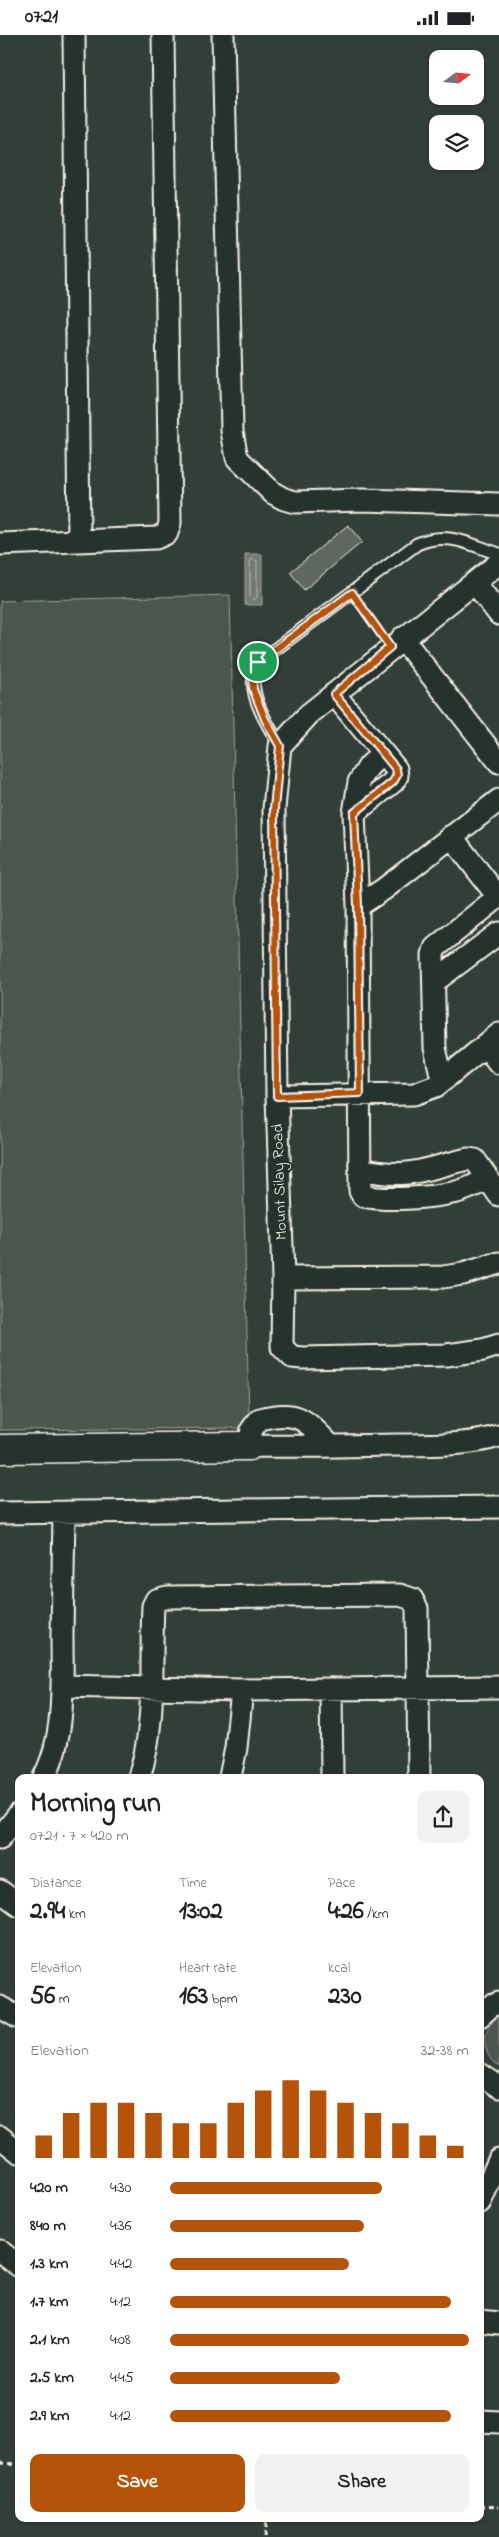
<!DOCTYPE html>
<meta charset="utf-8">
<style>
body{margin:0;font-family:"Indie Flower",sans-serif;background:#f2f2f2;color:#202124;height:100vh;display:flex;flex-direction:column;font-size:19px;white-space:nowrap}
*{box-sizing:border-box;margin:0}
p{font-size:16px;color:#757577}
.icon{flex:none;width:28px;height:28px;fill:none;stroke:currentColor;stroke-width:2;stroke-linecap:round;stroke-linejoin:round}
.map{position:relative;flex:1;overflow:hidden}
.panel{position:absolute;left:15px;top:1739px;width:469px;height:748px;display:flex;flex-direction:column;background:#fff;border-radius:10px;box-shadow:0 1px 4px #0004}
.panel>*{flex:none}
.needle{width:32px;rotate:74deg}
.buttons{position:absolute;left:429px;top:15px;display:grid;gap:10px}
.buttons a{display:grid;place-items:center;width:55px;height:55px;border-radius:10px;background:#fff;box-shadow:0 1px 4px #0004;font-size:25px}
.pin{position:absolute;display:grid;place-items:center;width:42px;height:42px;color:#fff;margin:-21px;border:2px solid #fff;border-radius:50%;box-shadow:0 1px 5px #0007}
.round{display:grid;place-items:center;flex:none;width:52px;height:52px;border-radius:10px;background:#f2f2f2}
.head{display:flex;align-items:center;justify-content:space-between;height:85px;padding:0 15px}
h1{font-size:28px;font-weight:800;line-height:38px}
.figures{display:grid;grid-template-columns:repeat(3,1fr);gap:8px;height:85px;padding:5px 15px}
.figures div{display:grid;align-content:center}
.figures b{font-size:25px;font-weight:800}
.figures small{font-size:14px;font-weight:400}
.figures p{font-size:14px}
.chart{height:140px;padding:10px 15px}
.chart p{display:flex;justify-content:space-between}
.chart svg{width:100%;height:90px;margin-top:5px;stroke:#b45309;stroke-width:6}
.action{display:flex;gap:10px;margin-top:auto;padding:10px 15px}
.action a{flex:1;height:58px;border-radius:10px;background:#b45309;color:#fff;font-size:20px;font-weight:800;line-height:58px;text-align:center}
.action a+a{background:#f2f2f2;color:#202124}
ul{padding:0 15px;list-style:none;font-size:16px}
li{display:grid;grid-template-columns:80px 60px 1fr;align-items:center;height:38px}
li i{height:12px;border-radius:6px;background:#b45309}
.status{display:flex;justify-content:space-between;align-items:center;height:35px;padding:0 25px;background:#fff;direction:ltr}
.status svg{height:14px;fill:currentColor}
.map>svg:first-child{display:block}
.green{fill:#4c564f;stroke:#a0a49c}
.water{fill:#727972;stroke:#a6a9a1}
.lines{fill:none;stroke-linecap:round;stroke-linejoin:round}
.shore{stroke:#c0c1b9;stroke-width:1}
.building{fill:#5f6861;stroke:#f4f1e8}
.lane-casing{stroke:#f4f1e8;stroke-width:15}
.street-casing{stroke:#f4f1e8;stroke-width:25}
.secondary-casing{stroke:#f4f1e8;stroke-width:31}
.path{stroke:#f4f1e8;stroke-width:3;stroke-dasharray:5 4;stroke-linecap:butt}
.lane{stroke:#26332d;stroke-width:11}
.street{stroke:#26332d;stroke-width:21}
.secondary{stroke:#26332d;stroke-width:28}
.route-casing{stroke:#fff;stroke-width:10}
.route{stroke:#b45309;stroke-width:6}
.labels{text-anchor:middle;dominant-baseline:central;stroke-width:4;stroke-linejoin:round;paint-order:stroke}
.street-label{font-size:16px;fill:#f4f1e8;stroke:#26332d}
</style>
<div class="status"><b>07:21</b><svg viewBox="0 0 49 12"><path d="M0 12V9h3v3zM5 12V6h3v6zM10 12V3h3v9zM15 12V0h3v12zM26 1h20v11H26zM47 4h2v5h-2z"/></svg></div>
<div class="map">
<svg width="499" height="2502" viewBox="0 0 499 2502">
<rect width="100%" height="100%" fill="#323e38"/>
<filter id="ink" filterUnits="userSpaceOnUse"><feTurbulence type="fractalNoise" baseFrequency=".02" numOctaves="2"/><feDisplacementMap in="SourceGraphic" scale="10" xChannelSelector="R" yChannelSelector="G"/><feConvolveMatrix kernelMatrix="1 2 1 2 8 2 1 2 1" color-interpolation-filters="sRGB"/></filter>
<g filter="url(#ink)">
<path class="green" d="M230 560 249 1387 240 1393 0 1395V566Z
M499 1980V2032C480 2019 481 1994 499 1980Z"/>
<path class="water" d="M245 519H262V570H245Z"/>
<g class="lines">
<path class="shore" d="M253 524 257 526V562L254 565 250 562V526Z"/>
</g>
<path class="building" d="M348 490 362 507 304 555 290 537Z"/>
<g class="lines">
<defs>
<path id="lane" d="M280 711C267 688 243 654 258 627L417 509C447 496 469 509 499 519"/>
<path id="street" d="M74 0 79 506
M223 0 232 396 237 423 273 458 284 464 295 467 362 465 499 469
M0 509 156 503 167 498 170 488 163 0
M499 528 309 679 280 711 274 774 277 1061 283 1243 282 1312 292 1322 302 1323 447 1320 483 1315 499 1310
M475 548 499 579
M402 603 499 727
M334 659 396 734 397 741 393 747 354 778
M382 719 369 731 359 747 354 778 358 871 360 1156 363 1161C386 1166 428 1163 452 1158 464 1156 476 1150 488 1144
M451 801 499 863
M358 871 384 854 499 765
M435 946 499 898
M485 1010 499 1028
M442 1044 435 1013 433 920 435 913 498 862
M277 1061 414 1059 436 1051 499 999
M361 1134C409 1145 423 1134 468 1124L475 1125 499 1160
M283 1243 443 1242 463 1239 499 1228
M331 1411C305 1385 299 1374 260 1384L252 1394 249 1411C299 1412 349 1411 399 1410 432 1409 467 1411 499 1401
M0 1478 499 1472
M62 1651 242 1655 499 1652
M331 1654 332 1742
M44 1742C66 1701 62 1646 62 1600 63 1559 63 1518 64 1478
M139 1742C157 1688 150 1627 153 1571L156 1565 167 1562 400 1560 412 1564 417 1573 419 1742
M230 1742 236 1713 242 1655
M0 1803 19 1779
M0 1856 19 1870
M0 1972 19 1983
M480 1981 491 1971 499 1968
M480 2039 499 2052
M0 2102 19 2117
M480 2167 499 2125
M0 2216 19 2231
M480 2286 499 2288
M480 2386 499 2387"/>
<path id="secondary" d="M0 1414 249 1411"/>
</defs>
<use href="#lane" class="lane-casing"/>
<use href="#street" class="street-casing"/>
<use href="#secondary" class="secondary-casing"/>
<path class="path" d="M360 570 380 598
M0 2428 19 2429
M480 2471 499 2472
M265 2502 267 2482"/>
<use href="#lane" class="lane"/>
<use href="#street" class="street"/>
<use href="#secondary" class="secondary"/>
</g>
</g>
<g class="lines" filter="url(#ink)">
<defs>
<path id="route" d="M352 558 390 612 334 659 396 734 397 740 393 747 354 778 358 871 360 1058 277 1061 274 774 280 711 265 684 253 654 252 641 258 627Z"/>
</defs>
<use href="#route" class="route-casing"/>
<use href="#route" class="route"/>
</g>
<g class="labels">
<g class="street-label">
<text transform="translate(280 1147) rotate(-92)">Mount Silay Road</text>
</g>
</g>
</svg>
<div class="buttons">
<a><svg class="needle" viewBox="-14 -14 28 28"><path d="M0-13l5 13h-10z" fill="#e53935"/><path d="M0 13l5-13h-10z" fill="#757577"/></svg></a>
<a><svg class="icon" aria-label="layers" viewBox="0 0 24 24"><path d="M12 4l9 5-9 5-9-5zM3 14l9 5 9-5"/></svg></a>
</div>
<div class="pin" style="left:258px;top:627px;background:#1e9e55"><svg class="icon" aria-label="arrive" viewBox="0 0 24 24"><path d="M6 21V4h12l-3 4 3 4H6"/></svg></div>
<section class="panel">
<div class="head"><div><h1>Morning run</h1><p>07:21 · 7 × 420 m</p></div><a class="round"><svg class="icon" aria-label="share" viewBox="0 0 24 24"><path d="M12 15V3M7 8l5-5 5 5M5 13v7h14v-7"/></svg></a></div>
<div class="figures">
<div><p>Distance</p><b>2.94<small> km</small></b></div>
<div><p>Time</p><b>13:02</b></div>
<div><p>Pace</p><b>4:26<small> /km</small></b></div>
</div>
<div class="figures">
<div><p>Elevation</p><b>56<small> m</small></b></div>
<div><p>Heart rate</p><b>163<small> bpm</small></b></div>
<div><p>kcal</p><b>230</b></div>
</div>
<div class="chart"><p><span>Elevation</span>32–38 m</p>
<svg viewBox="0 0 160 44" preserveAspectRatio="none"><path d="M5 44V33M15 44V22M25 44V17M35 44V17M45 44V22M55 44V27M65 44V27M75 44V17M85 44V11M95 44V6M105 44V11M115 44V17M125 44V22M135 44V27M145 44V33M155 44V38"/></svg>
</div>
<ul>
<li><b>420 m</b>4:30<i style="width:71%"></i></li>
<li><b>840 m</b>4:36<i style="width:65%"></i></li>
<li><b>1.3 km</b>4:42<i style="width:60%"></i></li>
<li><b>1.7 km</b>4:12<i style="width:94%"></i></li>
<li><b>2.1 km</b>4:08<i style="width:100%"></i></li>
<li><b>2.5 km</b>4:45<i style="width:57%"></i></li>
<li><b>2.9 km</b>4:12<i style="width:94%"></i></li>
</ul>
<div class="action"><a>Save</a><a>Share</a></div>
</section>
</div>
